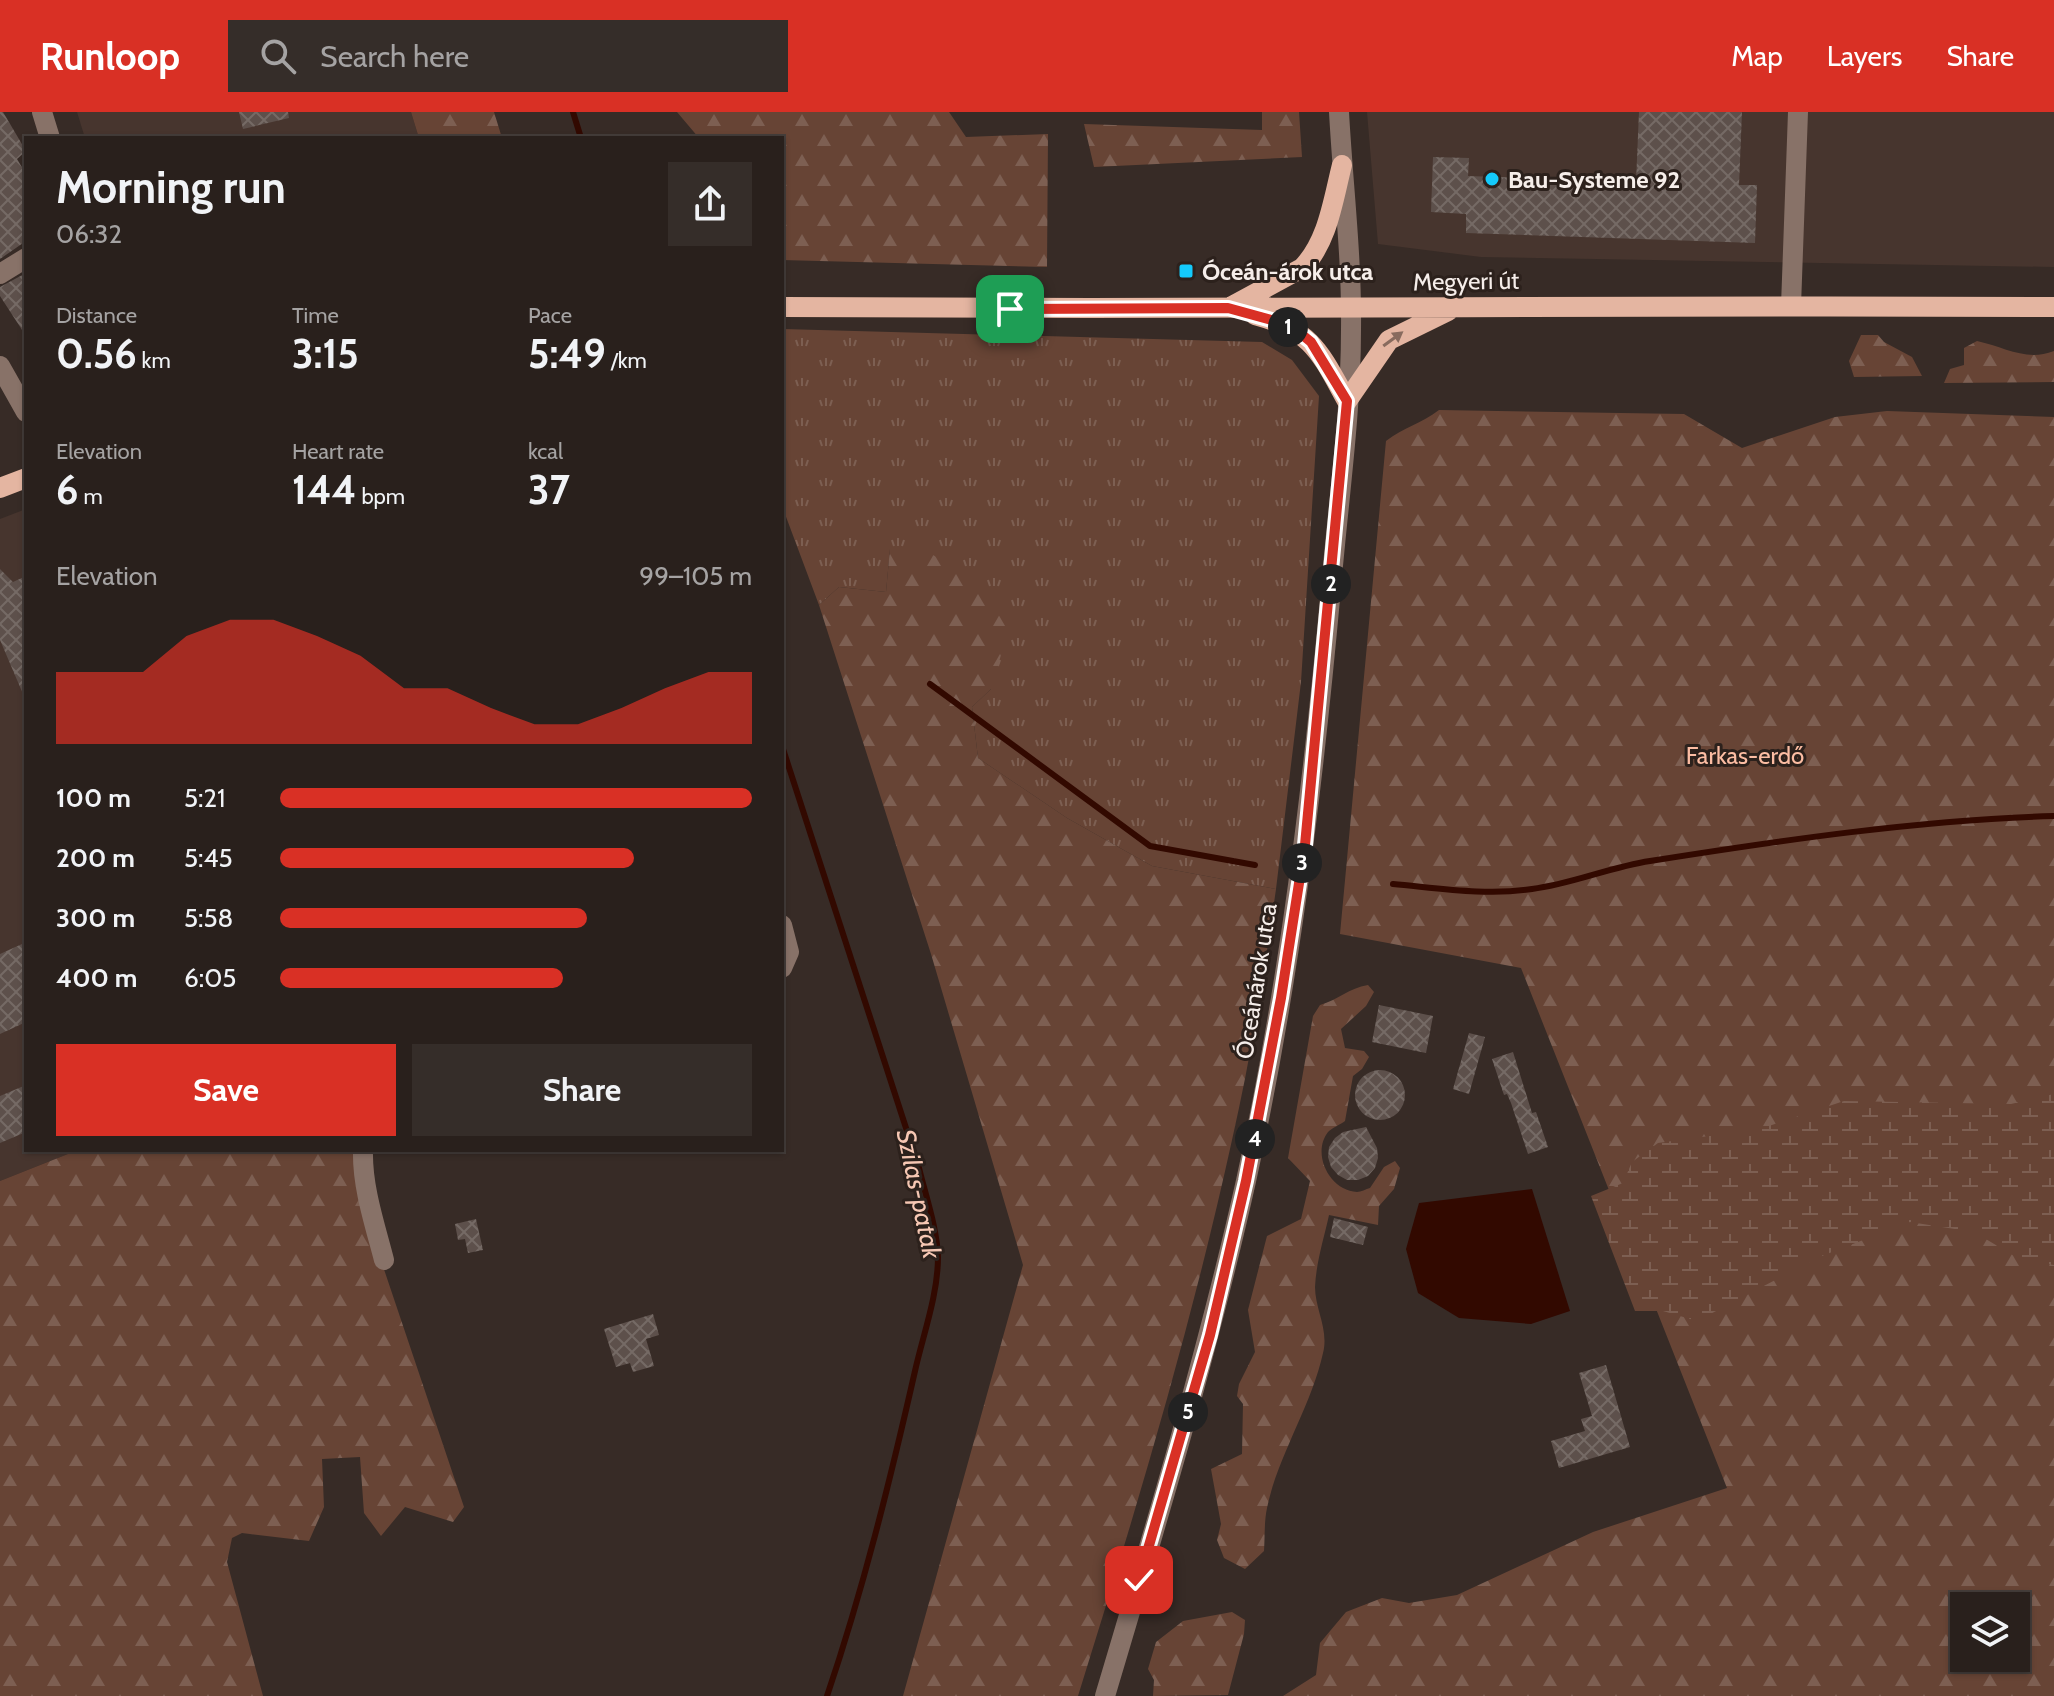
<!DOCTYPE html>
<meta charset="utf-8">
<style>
body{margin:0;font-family:Cabin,sans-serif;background:#352d29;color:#f1f3f6;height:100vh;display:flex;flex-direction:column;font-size:30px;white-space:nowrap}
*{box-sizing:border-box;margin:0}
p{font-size:26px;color:#a5a3a3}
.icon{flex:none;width:44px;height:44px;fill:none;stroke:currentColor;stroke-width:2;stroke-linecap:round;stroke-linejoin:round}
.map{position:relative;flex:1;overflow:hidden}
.sheet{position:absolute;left:24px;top:24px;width:760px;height:1016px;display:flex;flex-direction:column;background:#29201c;border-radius:0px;box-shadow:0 2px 6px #0004,0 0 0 2px #453e3b}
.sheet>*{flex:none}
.fabs{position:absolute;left:1950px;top:1480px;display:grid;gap:16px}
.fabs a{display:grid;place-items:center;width:80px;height:80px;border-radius:0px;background:#29201c;box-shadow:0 2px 6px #0004,0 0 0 2px #453e3b;font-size:40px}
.pin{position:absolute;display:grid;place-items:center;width:68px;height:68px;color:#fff;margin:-34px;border-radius:16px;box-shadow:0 4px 12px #0006}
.km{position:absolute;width:40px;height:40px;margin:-20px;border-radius:50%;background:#222;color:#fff;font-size:22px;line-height:40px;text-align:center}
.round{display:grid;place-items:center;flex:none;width:84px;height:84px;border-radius:0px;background:#352d29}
.headline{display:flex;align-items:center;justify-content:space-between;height:136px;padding:0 32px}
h1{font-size:44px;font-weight:700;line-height:60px}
.stats{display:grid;grid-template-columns:repeat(3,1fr);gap:12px;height:136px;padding:8px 32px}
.stats div{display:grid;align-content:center}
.stats b{font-size:40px;font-weight:700}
.stats small{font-size:22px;font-weight:400}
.stats p{font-size:22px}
.chart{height:224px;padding:16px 32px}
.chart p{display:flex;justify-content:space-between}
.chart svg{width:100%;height:144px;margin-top:8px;fill:#d93025;opacity:.7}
.button{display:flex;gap:16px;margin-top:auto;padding:16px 32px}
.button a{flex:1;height:92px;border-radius:0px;background:#d93025;color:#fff;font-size:32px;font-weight:700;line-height:92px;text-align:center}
.button a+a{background:#352d29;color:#f1f3f6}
ul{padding:0 32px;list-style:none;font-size:26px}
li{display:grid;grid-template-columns:128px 96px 1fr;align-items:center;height:60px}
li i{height:20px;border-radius:10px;background:#d93025}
header{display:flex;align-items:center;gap:48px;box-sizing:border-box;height:112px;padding:0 40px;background:#d93025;color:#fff}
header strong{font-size:38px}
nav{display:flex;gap:44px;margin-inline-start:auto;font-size:28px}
.search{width:560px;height:72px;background:#352d29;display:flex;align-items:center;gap:20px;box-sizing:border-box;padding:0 28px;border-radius:0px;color:#a5a3a3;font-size:30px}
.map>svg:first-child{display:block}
.built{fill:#47352e}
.grass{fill:url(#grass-tufts)}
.forest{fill:url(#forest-firs);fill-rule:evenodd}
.wetland{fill:url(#wetland-marsh)}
.water{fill:#320900}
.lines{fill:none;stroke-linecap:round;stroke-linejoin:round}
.stream{stroke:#320900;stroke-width:6}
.building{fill:url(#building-cross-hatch)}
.minor{stroke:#887268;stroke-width:20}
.major{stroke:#e4b5a1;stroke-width:20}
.oneway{fill:#886b5e}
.route-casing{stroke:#fff;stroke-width:16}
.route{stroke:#d93025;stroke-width:10}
.poi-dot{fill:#14cafb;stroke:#2c211c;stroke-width:3}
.labels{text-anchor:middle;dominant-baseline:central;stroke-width:6;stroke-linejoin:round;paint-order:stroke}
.poi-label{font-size:24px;font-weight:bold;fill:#f6eeea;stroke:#2c211c;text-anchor:start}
.street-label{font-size:24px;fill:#f6eeea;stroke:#2c211c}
.park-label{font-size:24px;fill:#fcbda3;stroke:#2c211c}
.water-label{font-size:26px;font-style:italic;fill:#f6c7b3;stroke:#2c211c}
</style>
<header>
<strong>Runloop</strong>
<div class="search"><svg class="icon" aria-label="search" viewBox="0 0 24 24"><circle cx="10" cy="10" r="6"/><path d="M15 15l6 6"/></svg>Search here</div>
<nav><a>Map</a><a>Layers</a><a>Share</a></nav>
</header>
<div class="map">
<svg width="2054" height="1584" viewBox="0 0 2054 1584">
<defs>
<pattern id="grass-tufts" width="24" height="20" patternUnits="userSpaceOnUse" patternTransform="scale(2)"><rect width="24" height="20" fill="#674435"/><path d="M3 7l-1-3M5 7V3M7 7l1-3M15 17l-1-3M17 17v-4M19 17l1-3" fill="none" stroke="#7d5f52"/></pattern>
<pattern id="forest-firs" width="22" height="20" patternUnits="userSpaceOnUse" patternTransform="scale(2)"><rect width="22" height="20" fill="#674435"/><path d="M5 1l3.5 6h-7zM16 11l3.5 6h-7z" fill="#7d5f52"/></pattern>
<pattern id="wetland-marsh" width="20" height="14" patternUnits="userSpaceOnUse" patternTransform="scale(2)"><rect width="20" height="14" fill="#674435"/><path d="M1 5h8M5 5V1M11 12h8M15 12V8" fill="none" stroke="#7d5f52"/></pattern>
<pattern id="building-cross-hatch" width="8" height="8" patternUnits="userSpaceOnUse" patternTransform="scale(2)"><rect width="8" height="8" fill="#5d504b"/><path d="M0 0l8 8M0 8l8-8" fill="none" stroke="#756a65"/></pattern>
</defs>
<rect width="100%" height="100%" fill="#372b26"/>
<path class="built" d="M77 0H411L419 26H85Z
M1367 0H2054V155L1481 145 1378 132Z
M26 397V1038H78L0 1069V407Z"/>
<path class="grass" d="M782 217 1262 230 1292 248 1319 284 1301 570 1276 777 1152 754 1067 706 978 646 972 595 991 577 890 437 886 480 839 475 819 493 782 394Z"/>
<path class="forest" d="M411 0H494L502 26H419Z
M677 0H949L966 25 1048 22 1047 155 782 148V26H699Z
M1262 0H1299L1302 45 1094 55 1084 12 1262 18Z
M1861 223H1878L1884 230 1912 245 1922 264 1854 265 1849 249Z
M1977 229C2005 235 2026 250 2054 239V270L1944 271 1950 257 1964 253V236Z
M1439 298 1684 302 1742 336 1835 305 1887 299 2054 305V1584H1283L1316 1563 1320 1531 1346 1500 1382 1486 1409 1491 1457 1483 1593 1420 1727 1376 1521 856 1340 822 1386 329C1404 315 1421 312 1439 298ZM1964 1494H2016V1546H1964Z
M918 434 980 471 1008 519 991 577 972 595 978 646 1067 706 1152 754 1276 777C1264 861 1251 945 1232 1028 1191 1216 1135 1401 1078 1584H903L1023 1153 931 842 819 493 839 475 886 480 890 436Z
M1368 873 1374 880 1366 894 1341 917 1345 936 1364 939 1369 945 1362 957 1353 964 1345 1009C1341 1012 1332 1016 1328 1020 1311 1042 1330 1079 1357 1080 1361 1080 1366 1077 1370 1076L1384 1055 1395 1049 1400 1056 1394 1077 1379 1094 1378 1113 1329 1103C1324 1126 1316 1151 1315 1175 1315 1197 1329 1218 1323 1241 1311 1295 1278 1343 1267 1396 1264 1410 1265 1425 1264 1439L1245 1457 1224 1446 1217 1428 1221 1412 1211 1357 1242 1342 1243 1292 1237 1284 1239 1272 1255 1240 1248 1198 1267 1124 1301 1107 1310 1069 1288 1046 1313 904 1320 893C1338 888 1349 876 1368 873Z
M78 1038H355L362 1092 464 1395 453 1410 405 1395 381 1424 364 1401 360 1345 322 1347 324 1395 309 1429 242 1421 232 1426 227 1450 263 1584H0V1069Z
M1232 1500 1245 1508 1244 1522 1228 1583 1153 1584 1154 1568 1148 1557 1156 1530 1183 1509Z"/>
<path class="wetland" d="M2054 982V1153L2021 1148 1974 1120 1910 1110 1819 1145 1697 1209 1663 1199H1635L1591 1084 1623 1071 1632 1050 1658 1031 1760 1017 1844 989 2011 992Z"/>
<path class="water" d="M1532 1077 1570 1199 1531 1212 1459 1206 1418 1181 1406 1137 1419 1091Z"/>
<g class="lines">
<path class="stream" d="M573 0 581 26
M930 572 1150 734 1255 753
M782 634 919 1056C926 1085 937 1116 938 1145 938 1183 923 1223 915 1259 890 1369 863 1478 827 1584
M1393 772C1438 776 1487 784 1532 777 1572 772 1610 755 1650 749 1783 728 1919 708 2054 704"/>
</g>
<path class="building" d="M0 0H3L26 39 17 47 26 62V129L0 147Z
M239 0H288L289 6 243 17Z
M1639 0H1742L1739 73H1757L1755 131 1466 121V102L1431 100 1433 45 1469 46 1468 64 1636 70Z
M26 161V224L0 184V175Z
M0 457 13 470 26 464V589L0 528Z
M22 832 26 841V910L0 922V842Z
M1379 893 1433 904 1426 941 1372 930Z
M1469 921 1485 925 1469 982 1453 977Z
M1513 940 1532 1001 1536 1000 1548 1035 1528 1042 1511 991 1507 982 1504 983 1492 947Z
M1355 983a25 25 0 1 1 50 0a25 25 0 1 1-50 0Z
M26 973V1020L0 1031V984Z
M1366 1015 1377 1036 1378 1046 1375 1056 1368 1064 1358 1068H1347L1338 1063 1331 1055 1328 1045 1329 1035 1335 1026 1343 1020Z
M1334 1106 1368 1115 1363 1133 1330 1125Z
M476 1107 483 1138 468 1141 465 1127 458 1128 455 1112Z
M653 1202 659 1223 646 1227 654 1254 633 1260 630 1251 616 1255 604 1217Z
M1606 1253 1630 1335 1559 1356 1551 1329 1585 1319 1581 1307 1592 1304 1579 1261Z"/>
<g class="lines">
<path class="minor" d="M42 0 50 26
M0 162 26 146
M1791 194 1798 0
M0 254 26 300
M782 813 789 840 782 856
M363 1038C362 1075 375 1113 384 1148
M1105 1584C1156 1413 1207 1243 1246 1069 1289 874 1313 675 1331 476 1338 391 1351 304 1351 218 1352 145 1343 73 1339 0"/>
<path class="major" d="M1232 194 1302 156C1328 130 1333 88 1342 53
M782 195C1206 198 1630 193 2054 195
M1255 203C1312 218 1320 240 1347 289L1389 228 1448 199
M0 376 26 366"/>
</g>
<defs><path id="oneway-solid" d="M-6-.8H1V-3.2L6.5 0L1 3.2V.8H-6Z" transform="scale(2)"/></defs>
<use class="oneway" href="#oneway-solid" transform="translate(1393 227) rotate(-36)"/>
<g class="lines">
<defs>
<path id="route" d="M1010 197 1228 196 1275 209 1300 221 1311 230 1347 289 1305 733 1281 886 1246 1069 1210 1223 1139 1468"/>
</defs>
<use href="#route" class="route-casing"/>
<use href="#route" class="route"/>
</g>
<g class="poi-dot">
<circle cx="1492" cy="67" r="8"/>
<rect x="1178" y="151" width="16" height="16" rx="4"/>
</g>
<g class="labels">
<g class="poi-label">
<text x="1508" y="67">Bau-Systeme 92</text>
<text x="1202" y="159">Óceán-árok utca</text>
</g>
<g class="street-label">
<text transform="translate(1466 169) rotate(-1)">Megyeri út</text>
<text transform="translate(1256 869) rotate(-81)">Óceánárok utca</text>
</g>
<g class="park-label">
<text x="1745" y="643">Farkas-erdő</text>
</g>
<g class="water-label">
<text transform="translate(919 1082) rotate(78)">Szilas-patak</text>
</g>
</g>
</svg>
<div class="fabs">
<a><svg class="icon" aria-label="layers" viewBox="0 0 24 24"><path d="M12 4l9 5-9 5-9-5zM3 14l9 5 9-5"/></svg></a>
</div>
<div class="pin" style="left:1010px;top:197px;background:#1e9e55"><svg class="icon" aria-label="arrive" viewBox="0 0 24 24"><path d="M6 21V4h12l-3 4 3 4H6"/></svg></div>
<div class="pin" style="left:1139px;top:1468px;background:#d93025"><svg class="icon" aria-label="check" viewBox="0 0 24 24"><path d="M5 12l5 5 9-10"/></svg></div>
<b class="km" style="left:1288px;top:215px">1</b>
<b class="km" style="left:1331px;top:472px">2</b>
<b class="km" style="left:1302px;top:751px">3</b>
<b class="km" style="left:1255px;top:1027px">4</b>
<b class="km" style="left:1188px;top:1300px">5</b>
<section class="sheet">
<div class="headline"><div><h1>Morning run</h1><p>06:32</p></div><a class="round"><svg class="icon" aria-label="share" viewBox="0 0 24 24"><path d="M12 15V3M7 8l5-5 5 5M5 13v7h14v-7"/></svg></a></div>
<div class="stats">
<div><p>Distance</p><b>0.56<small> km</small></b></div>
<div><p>Time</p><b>3:15</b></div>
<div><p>Pace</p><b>5:49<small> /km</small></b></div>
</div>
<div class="stats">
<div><p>Elevation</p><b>6<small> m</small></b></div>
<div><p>Heart rate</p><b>144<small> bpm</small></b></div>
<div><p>kcal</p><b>37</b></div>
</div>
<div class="chart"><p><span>Elevation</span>99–105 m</p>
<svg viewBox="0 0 160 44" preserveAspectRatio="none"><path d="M0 44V22L10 22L20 22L30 11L40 6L50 6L60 11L70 17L80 27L90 27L100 33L110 38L120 38L130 33L140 27L150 22L160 22V44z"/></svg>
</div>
<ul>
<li><b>100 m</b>5:21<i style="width:100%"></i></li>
<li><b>200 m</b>5:45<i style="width:75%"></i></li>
<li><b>300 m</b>5:58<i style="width:65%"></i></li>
<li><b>400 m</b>6:05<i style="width:60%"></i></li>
</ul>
<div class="button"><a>Save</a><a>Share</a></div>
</section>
</div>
